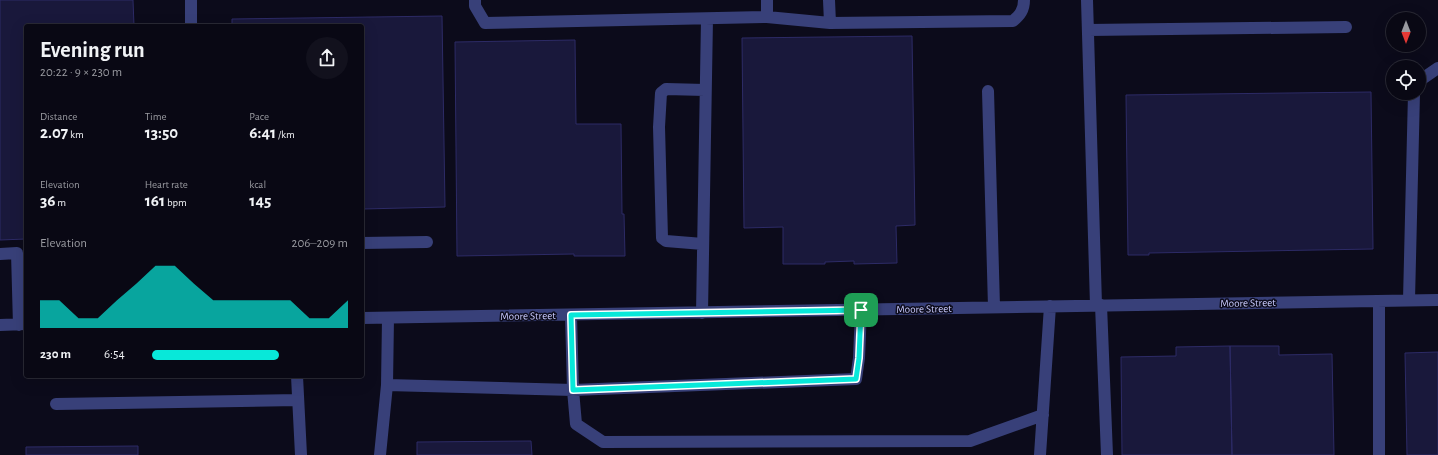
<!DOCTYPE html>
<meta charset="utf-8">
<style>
body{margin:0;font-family:"Alegreya Sans",sans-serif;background:#12111d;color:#f1f3f6;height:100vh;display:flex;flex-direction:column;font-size:15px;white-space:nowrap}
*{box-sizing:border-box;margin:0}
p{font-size:13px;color:#999aa0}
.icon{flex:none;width:22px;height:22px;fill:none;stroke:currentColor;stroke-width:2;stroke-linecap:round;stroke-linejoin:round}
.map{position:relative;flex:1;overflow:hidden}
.details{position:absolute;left:24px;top:24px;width:340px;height:354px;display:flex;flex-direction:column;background:#090814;border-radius:4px;box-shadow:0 4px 16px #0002,0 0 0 1px #292934}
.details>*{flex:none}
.needle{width:26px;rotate:180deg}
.fabs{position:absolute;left:1386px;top:12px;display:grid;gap:8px}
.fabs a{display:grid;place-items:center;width:40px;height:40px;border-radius:50%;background:#090814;box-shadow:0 4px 16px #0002,0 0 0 1px #292934;font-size:20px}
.pin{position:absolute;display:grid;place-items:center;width:34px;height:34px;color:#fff;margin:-17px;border-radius:8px;box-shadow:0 2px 6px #0006}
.round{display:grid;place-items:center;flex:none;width:42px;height:42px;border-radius:21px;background:#12111d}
.summary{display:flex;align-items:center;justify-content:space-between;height:68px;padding:0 16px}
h1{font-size:22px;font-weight:600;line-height:30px}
.figures{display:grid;grid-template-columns:repeat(3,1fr);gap:6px;height:68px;padding:4px 16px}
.figures div{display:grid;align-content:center}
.figures b{font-size:17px;font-weight:600}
.figures small{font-size:11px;font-weight:400}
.figures p{font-size:11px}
.chart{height:112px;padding:8px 16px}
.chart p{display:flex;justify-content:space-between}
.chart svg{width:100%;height:72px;margin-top:4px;fill:#08e8d9;opacity:.7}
ul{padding:0 16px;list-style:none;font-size:13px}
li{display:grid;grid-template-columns:64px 48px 1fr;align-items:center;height:30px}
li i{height:10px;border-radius:5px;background:#08e8d9}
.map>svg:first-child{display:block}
.building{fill:#19183b;stroke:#2d2b66}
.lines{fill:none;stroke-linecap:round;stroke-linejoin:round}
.minor{stroke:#384079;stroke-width:12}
.route-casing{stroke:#fff;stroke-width:8}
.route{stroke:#08e8d9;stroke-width:5}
.labels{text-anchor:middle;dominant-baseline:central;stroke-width:3;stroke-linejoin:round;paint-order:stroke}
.street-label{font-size:11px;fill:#c8cafd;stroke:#0c0b1b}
</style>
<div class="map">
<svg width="1438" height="455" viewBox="0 0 1438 455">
<rect width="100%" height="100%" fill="#0c0b1b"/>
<path class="building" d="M0 0H133L134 26H26V239L0 240Z
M442 16 445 207 363 209 362 212V26H232V19Z
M912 36 915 225 896 226 897 263 854 264V261L825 262V264H783V227L744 228 742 38Z
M575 40 576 124H621L622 214H624L625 256H574V254L457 256 455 42Z
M1371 92 1373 249 1149 253V255H1128L1126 95Z
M1230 346 1232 455H1122L1121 357 1176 356V347Z
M1230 346H1279V355L1332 354 1334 455H1232Z
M1438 352V455H1407L1405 353Z
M531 441 532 455H417V442Z
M138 446V455H26V447Z"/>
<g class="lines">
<path class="minor" d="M191 0V26
M475 0V6L485 23 767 17V0
M1087 0 1096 305
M767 17 830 23 829 0
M830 23 1013 21C1020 15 1024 10 1024 0
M1088 30 1346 27
M1419 81 1438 68
M988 91 994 307
M362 243 427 242
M703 244 666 241 662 238 659 127 661 93 666 89 705 90
M0 254 17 253 19 325
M1409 300 1414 93
M1379 301V455
M1101 305 1107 455
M702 313 707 19
M571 315 573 390 576 424 603 442 970 441 1043 415
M362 318 1438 300
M0 325 26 324
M297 376 301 455
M387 385 573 390 856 379 859 358 861 310
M56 404 298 400
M380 455 387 385 388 318
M1040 455 1050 306"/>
</g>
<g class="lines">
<defs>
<path id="route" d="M861 310 859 358 856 379 573 390 571 315Z"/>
</defs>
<use href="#route" class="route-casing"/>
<use href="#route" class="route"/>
</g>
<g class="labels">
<g class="street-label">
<text transform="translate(1248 303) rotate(-1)">Moore Street</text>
<text transform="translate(924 309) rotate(-1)">Moore Street</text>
<text transform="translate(528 316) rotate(-1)">Moore Street</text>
</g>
</g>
</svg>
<div class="fabs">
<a><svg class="needle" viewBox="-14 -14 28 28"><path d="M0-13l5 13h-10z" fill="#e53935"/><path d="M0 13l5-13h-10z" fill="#999aa0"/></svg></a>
<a><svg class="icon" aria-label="locate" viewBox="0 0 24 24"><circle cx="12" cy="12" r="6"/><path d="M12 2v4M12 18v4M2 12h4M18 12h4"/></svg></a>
</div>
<div class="pin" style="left:861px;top:310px;background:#1e9e55"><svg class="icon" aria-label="arrive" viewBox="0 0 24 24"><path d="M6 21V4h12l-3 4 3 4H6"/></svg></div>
<section class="details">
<div class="summary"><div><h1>Evening run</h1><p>20:22 · 9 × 230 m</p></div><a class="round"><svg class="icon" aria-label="share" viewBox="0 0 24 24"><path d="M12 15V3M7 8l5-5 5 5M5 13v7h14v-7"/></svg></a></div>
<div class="figures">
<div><p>Distance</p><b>2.07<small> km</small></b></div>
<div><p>Time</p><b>13:50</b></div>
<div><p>Pace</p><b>6:41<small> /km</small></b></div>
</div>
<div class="figures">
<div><p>Elevation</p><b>36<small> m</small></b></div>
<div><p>Heart rate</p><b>161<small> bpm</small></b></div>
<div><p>kcal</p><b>145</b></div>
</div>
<div class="chart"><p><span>Elevation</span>206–209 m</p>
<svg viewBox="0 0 160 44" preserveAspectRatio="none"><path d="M0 44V27L10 27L20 38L30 38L40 27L50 17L60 6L70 6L80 17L90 27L100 27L110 27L120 27L130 27L140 38L150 38L160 27V44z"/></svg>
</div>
<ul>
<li><b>230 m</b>6:54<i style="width:65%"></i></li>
</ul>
</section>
</div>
